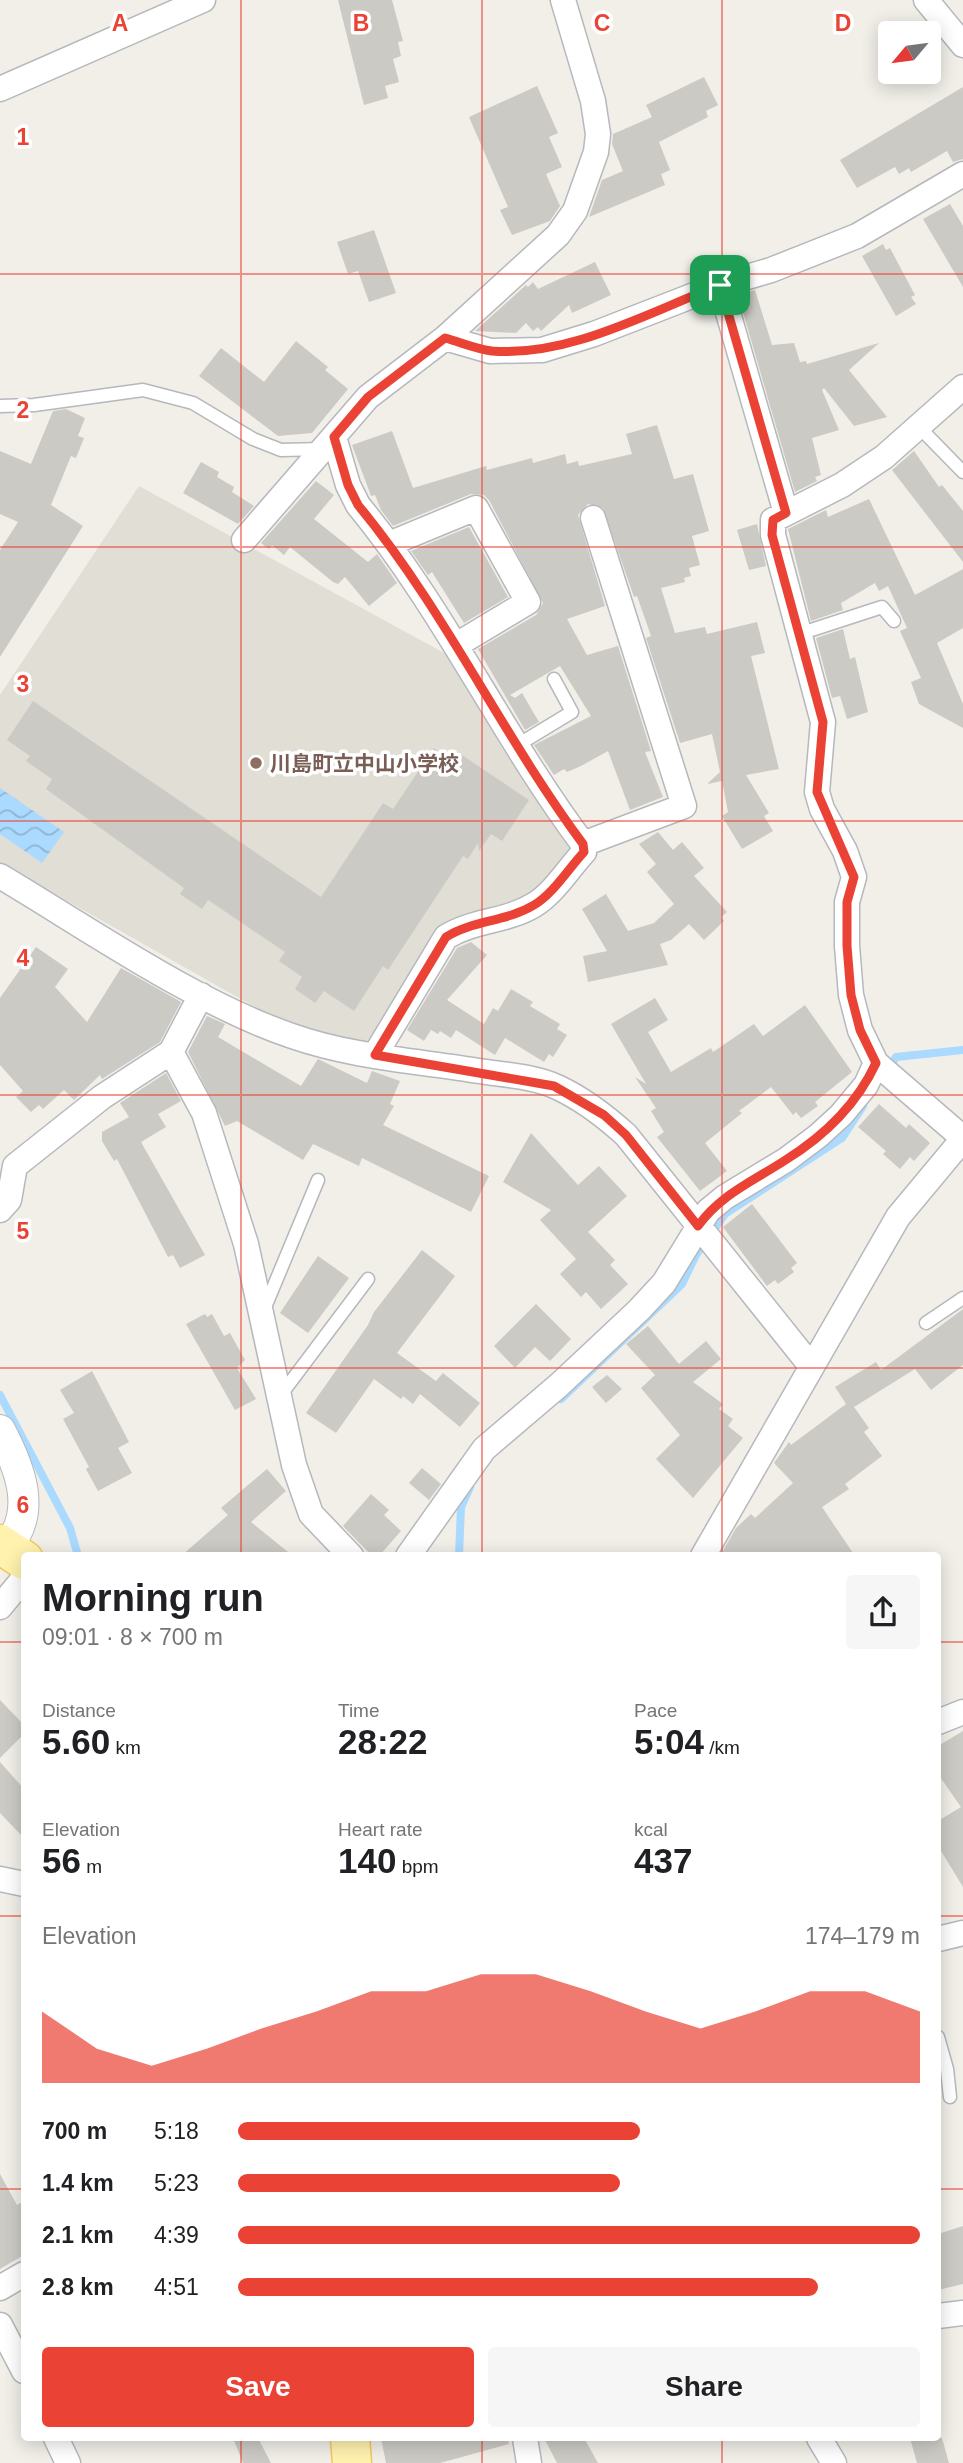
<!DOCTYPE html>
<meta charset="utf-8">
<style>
body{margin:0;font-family:Arial,"Noto Sans JP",sans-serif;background:#f6f6f6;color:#202124;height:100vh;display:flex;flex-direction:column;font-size:26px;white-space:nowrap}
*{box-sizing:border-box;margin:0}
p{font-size:23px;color:#757577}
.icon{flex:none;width:38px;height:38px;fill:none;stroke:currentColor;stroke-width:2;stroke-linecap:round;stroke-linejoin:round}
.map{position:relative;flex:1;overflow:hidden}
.side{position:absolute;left:21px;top:1552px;width:920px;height:889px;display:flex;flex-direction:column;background:#fff;border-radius:7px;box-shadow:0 4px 18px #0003}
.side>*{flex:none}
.needle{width:46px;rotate:241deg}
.buttons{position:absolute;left:878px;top:21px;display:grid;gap:14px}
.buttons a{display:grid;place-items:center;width:63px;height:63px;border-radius:7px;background:#fff;box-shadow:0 4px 18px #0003;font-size:35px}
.pin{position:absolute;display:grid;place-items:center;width:60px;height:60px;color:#fff;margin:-30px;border-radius:14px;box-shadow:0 4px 10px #0006}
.round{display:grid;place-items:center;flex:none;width:74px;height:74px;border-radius:7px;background:#f6f6f6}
.overview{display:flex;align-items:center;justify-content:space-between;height:119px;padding:0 21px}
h1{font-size:38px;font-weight:700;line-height:52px}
.stats{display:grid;grid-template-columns:repeat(3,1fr);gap:10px;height:119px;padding:7px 21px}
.stats div{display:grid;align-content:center}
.stats b{font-size:35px;font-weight:700}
.stats small{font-size:19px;font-weight:400}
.stats p{font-size:19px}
.chart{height:196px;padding:14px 21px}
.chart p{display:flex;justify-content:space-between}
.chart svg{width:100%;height:126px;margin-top:7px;fill:#ea4335;opacity:.7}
.primary-button{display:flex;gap:14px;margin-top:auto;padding:14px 21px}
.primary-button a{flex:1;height:80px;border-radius:7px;background:#ea4335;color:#fff;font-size:28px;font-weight:700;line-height:80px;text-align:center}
.primary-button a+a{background:#f6f6f6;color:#202124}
ul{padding:0 21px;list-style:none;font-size:23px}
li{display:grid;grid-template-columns:112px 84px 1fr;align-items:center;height:52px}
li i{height:18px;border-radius:9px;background:#ea4335}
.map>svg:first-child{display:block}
.education{fill:#e1ded6}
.water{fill:url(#water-waves)}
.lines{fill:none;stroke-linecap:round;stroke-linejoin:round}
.stream{stroke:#aadaff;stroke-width:8}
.building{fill:#cccac5}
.service-casing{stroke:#b5b8bc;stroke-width:15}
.minor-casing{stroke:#b5b8bc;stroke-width:27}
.tertiary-casing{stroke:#b5b8bc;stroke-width:32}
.primary-casing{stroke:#f2c960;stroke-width:41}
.service{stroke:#fff;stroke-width:12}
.minor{stroke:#fff;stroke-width:24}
.tertiary{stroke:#fff;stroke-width:30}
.primary{stroke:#fff2af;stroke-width:38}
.route-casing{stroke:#fff;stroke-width:14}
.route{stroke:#ea4335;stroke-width:9}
.grid{fill:none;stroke:#ea4335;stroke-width:2;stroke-opacity:0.55}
.education-dot{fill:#8d6e63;stroke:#fff;stroke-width:2.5}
.labels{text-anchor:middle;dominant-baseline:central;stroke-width:7;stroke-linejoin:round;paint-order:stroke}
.education-label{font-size:21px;font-weight:bold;fill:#785e54;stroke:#fff;text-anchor:start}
.grid-label{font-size:23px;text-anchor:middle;font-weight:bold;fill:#ea4335;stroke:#fff;stroke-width:7;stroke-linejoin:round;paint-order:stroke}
</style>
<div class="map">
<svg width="963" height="2463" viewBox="0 0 963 2463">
<defs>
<pattern id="water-waves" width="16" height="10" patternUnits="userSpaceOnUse" patternTransform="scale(1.75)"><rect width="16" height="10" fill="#aadaff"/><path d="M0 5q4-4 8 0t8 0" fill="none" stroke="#8eb4d2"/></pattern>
</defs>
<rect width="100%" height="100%" fill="#f1efe8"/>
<path class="education" d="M139 486 455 659 501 746 572 848 531 895 513 904 479 910 455 920 434 940 365 1045 317 1035 253 1006 0 863V695Z"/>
<path class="water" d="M0 788 64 832 42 863 0 834Z"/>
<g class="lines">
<path class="stream" d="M888 1069 896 1057 963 1050
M0 1395 70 1528 78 1556
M561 1399 682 1284 696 1255 725 1214 842 1138 863 1106
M459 1556 461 1507 470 1487"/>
</g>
<path class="building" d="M338 0H392L403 41 398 42 401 56 393 59 399 82 385 86 388 98 364 105Z
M704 77 718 105 706 111 708 117 659 142 670 170 661 174 665 185 589 217 602 180 623 171 612 144 613 134 652 117 646 105Z
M537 86 558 133 549 137 562 167 546 174 560 206 550 221 512 235 500 210 508 207 469 117Z
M963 87V159L953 162 947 151 911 172 909 168 899 174 895 167 857 188 840 160Z
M950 204 963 226V287L923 219Z
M374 230 396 293 369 302 358 271 348 274 337 242Z
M883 244 886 250 890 248 915 295 911 297 916 304 896 316 862 256Z
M595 262 611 295 572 313 569 305 541 331 538 327 533 331 526 323 516 333 475 331 526 285 528 287 533 282 538 289Z
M755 290 772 345 794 343 800 362 806 361 807 364 879 343 849 370 887 417 854 426 824 388 822 390 839 430 812 438 821 475 815 477 817 481 795 492 738 295Z
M296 341 328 367 325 370 348 389 312 433 278 436 199 376 221 348 264 382Z
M66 409 85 418 78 436 84 438 76 458 71 456 51 505 83 526 0 657V550L18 522 0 514V451L31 464 53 411Z
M657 425 674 479 693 474 709 531 692 536 700 565 689 568 691 576 684 578 685 582 661 588 675 633 705 627 707 634 757 622 765 653 751 656 779 769 746 775 769 813 764 816 773 831 742 849 722 816 728 812 722 781 707 784 720 772 712 734 680 743 646 638 651 636 637 596 634 597 603 508 588 504 578 515 605 606 567 619 587 655 618 646 651 751 645 752 663 797 630 810 608 751 581 766 567 772 564 769 554 775 534 745 591 716 560 666 510 695 515 698 522 693 539 722 525 730 478 649 536 615 543 603 489 500 484 495 471 494 393 526 381 510 375 495 371 496 352 445 392 431 413 488 486 466 487 470 532 458 533 463 565 454 567 464 578 461 579 466 632 454 626 434Z
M914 451 939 487 942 485 963 511V562L892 470Z
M201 462 219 472 217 477 234 487 232 492 254 506 238 524 183 493Z
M316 481 334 495 314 519 368 562 377 554 397 583 369 606 345 577 338 584 333 582 290 547 284 555 272 545 269 549 261 543Z
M869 499 915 595 963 569V628L937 643 963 704V728L919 704 911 682 921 678 900 631 907 628 888 586 879 591 875 583 841 603 843 610 811 621 788 529 826 510 828 517Z
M757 524 766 566 749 570 737 530Z
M469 527 508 597 464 623 432 572 428 575 411 551Z
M843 629 850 659 855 657 868 712 847 719 840 696 832 698 816 638Z
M33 701 321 897 383 803 393 809 434 748 447 757 453 749 529 800 502 841 491 834 479 851 478 843 468 859 463 856 388 970 383 966 354 1011 324 991 315 1003 295 989 302 977 279 961 285 952 208 900 202 909 180 894 184 888 46 789 52 779 26 761 30 756 7 740Z
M658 832 673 850 682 842 704 868 694 876 727 912 721 917 724 921 704 940 689 924 671 940 660 944 668 965 588 982 583 956 607 951 582 909 606 894 628 931 654 923 674 904 647 872 656 864 639 844Z
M471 942 487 955 447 1000 484 1024 493 1008 498 1011 511 989 533 1002 530 1006 560 1024 557 1029 567 1035 553 1057 549 1054 544 1062 505 1038 495 1055 456 1030 451 1038 440 1031 438 1034 431 1030 424 1041 407 1030 457 948Z
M36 947 68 969 55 987 87 1022 121 968 181 1002 160 1042 102 1079 100 1075 74 1100 64 1090 43 1109 39 1105 31 1112 16 1097 23 1091 0 1065V998Z
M655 998 668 1020 648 1032 671 1072 711 1048 713 1052 754 1024 763 1036 805 1005 852 1072 815 1102 818 1106 801 1118 796 1112 793 1115 771 1087 739 1111 742 1113 705 1143 727 1171 700 1191 657 1137 664 1132 651 1111 656 1108 635 1077 646 1084 611 1024Z
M207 1016 225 1024 218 1037 301 1086 318 1059 367 1083 372 1071 400 1081 390 1104 394 1106 383 1125 489 1176 471 1212 362 1158 359 1166 313 1144 303 1160 237 1121 225 1126 188 1052Z
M166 1073 181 1101 158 1114 166 1127 141 1142 205 1255 180 1268 173 1255 168 1257 117 1159 114 1161 102 1141V1132L129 1117 120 1103Z
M879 1104 906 1128 909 1124 930 1143 914 1161 910 1157 900 1169 883 1154 886 1151 858 1127Z
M531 1133 578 1185 599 1166 627 1196 588 1232 615 1260 610 1265 628 1284 601 1309 586 1292 581 1297 560 1274 576 1259 540 1220 551 1210 503 1182Z
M752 1204 797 1263 791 1268 794 1272 778 1284 775 1280 767 1286 723 1227Z
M422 1250 455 1276 397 1353 436 1381 443 1373 480 1403 460 1427 420 1394 413 1404 403 1396 401 1399 374 1379 336 1433 306 1413 368 1325 374 1312Z
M318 1256 349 1278 308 1333 280 1313Z
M536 1304 571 1339 550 1361 535 1347 515 1368 494 1346Z
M963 1309V1365L931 1390 915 1369 854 1407 869 1428 864 1432 882 1456 845 1484 849 1489 822 1507 855 1556H720L736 1528 751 1514 755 1518 793 1483 774 1463 789 1442 791 1445 846 1404 835 1387 876 1362 881 1370Z
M205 1314 207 1317 212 1314 224 1336 230 1333 245 1360 237 1368 256 1399 235 1410 186 1324Z
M648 1326 679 1364 706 1341 721 1359 693 1382 723 1404 719 1409 733 1419 728 1426 743 1438 693 1498 656 1459 680 1435 641 1388 655 1375 626 1344Z
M92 1371 129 1442 118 1448 132 1473 98 1491 86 1469 89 1467 63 1419 74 1413 60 1390Z
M607 1375 622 1389 606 1403 592 1387Z
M422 1468 441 1484 429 1500 409 1483Z
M267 1469 286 1491 251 1522 293 1556H181L228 1515 221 1508Z
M371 1494 389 1510 384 1515 401 1531 379 1556H372L343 1526Z
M0 1700 24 1725V1734L0 1758Z
M963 1731V1887L938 1846V1821L961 1807 938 1774V1746Z
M0 1762 24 1789V1838L0 1813Z
M0 2174 17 2205 24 2201V2255L0 2269Z
M963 2226V2284L938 2290V2234Z
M233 2438H258L271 2463H243Z
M381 2438H508L509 2444 440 2463H386Z
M544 2438H584L598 2463H557Z
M910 2438H942L949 2463H917Z"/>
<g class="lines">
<defs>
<path id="service" d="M0 406 34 405 143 390 193 403 253 439 281 450 323 449
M919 427 963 472
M799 634 882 607 894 621
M516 746 572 712 554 679
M263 1312 318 1180
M926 1323 963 1298
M280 1396 368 1279
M938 2037 947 2069 950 2097"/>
<path id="minor" d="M926 0 963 45
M0 89 203 0
M720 285 786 513
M445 338 490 351 542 350 594 334 720 285 771 270 857 236 963 174
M334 437 348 485 358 505C445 611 501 734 583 844L584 852C569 868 553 894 534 905 506 922 473 920 446 937L375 1055
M244 540 368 397 445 338 558 235 575 211 596 152 598 134 593 101 563 0
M389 544 476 508 528 602 458 644
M583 844 684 806 593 518
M0 876C89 929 195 1003 292 1036 352 1057 417 1061 479 1071 504 1075 534 1076 557 1087 583 1099 605 1116 626 1135L811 1366
M171 1052 204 1113 246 1244 294 1465 311 1514 351 1556
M876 1063 963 1138
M0 1210 9 1200 15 1166 102 1097 171 1052 201 995
M408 1556 484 1449 559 1385 639 1310 664 1283 708 1211 725 1197 786 1160 818 1136 841 1115 866 1085 876 1063 860 1030 851 995 847 946V902L854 877 845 851 822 809 817 792 823 722 773 535V520L842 485 884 457 963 387
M703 1556 898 1217 963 1139
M0 1607 24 1578
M938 1722 963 1712
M0 1879 24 1884
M938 1939 963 1933
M0 2288 24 2274
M938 2316 963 2313
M0 2325 24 2371
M56 2438 68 2463
M525 2438 529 2463
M819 2438 834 2463"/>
<path id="tertiary" d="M0 1430C20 1468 38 1512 6 1548"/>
<path id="primary" d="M0 1544 24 1560
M350 2438 352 2463"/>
</defs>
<use href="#service" class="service-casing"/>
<use href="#minor" class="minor-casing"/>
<use href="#tertiary" class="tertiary-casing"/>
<use href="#primary" class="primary-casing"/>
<use href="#service" class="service"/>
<use href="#minor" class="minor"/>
<use href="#tertiary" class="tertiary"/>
<use href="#primary" class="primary"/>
</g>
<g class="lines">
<defs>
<path id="route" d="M720 285 786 513 773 520 772 535 823 722 817 792 854 877 847 902V946L851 995 860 1030 876 1063C857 1104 823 1137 784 1161 753 1181 720 1195 698 1226L626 1135 604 1115 554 1086 375 1055 446 937C473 920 506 922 534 905 553 894 569 868 584 852L583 844C502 735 445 610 358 505L348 485 334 437 368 397 445 338C460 342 476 349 492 351 570 357 649 312 720 285Z"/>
</defs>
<use href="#route" class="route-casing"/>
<use href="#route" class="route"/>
</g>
<path class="grid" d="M241 0V1556M482 0V1556M722 0V1556M0 274H963M0 547H963M0 821H963M0 1095H963M0 1368H963M0 1642H24M938 1642H963M0 1916H24M938 1916H963M0 2189H24M938 2189H963M241 2438V2463M482 2438V2463M722 2438V2463"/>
<circle class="education-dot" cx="256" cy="763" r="7"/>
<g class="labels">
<g class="education-label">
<text x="270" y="763">川島町立中山小学校</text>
</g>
</g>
<g class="grid-label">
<text x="120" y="31">A</text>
<text x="361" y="31">B</text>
<text x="602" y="31">C</text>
<text x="843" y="31">D</text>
<text x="23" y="145">1</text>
<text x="23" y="418">2</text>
<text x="23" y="692">3</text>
<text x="23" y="966">4</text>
<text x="23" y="1239">5</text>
<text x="23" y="1513">6</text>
</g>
</svg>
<div class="buttons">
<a><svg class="needle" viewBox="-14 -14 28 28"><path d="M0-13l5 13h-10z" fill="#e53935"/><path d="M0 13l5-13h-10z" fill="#757577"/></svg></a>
</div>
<div class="pin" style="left:720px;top:285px;background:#1e9e55"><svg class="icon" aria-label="arrive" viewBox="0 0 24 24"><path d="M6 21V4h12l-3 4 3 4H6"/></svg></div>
<section class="side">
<div class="overview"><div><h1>Morning run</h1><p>09:01 · 8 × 700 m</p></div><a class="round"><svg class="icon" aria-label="share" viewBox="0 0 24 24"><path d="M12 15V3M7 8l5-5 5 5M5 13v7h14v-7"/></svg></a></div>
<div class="stats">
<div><p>Distance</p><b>5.60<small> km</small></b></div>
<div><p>Time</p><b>28:22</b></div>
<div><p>Pace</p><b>5:04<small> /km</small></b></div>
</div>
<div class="stats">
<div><p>Elevation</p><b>56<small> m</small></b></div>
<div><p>Heart rate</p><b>140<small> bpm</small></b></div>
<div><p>kcal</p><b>437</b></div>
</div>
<div class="chart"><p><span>Elevation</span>174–179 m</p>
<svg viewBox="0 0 160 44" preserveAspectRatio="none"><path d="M0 44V19L10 32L20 38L30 32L40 25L50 19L60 12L70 12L80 6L90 6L100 12L110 19L120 25L130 19L140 12L150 12L160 19V44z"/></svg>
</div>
<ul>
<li><b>700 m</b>5:18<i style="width:59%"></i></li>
<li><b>1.4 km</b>5:23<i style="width:56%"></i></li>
<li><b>2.1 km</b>4:39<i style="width:100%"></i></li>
<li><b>2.8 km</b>4:51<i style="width:85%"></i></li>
</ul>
<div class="primary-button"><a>Save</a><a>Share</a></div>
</section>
</div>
